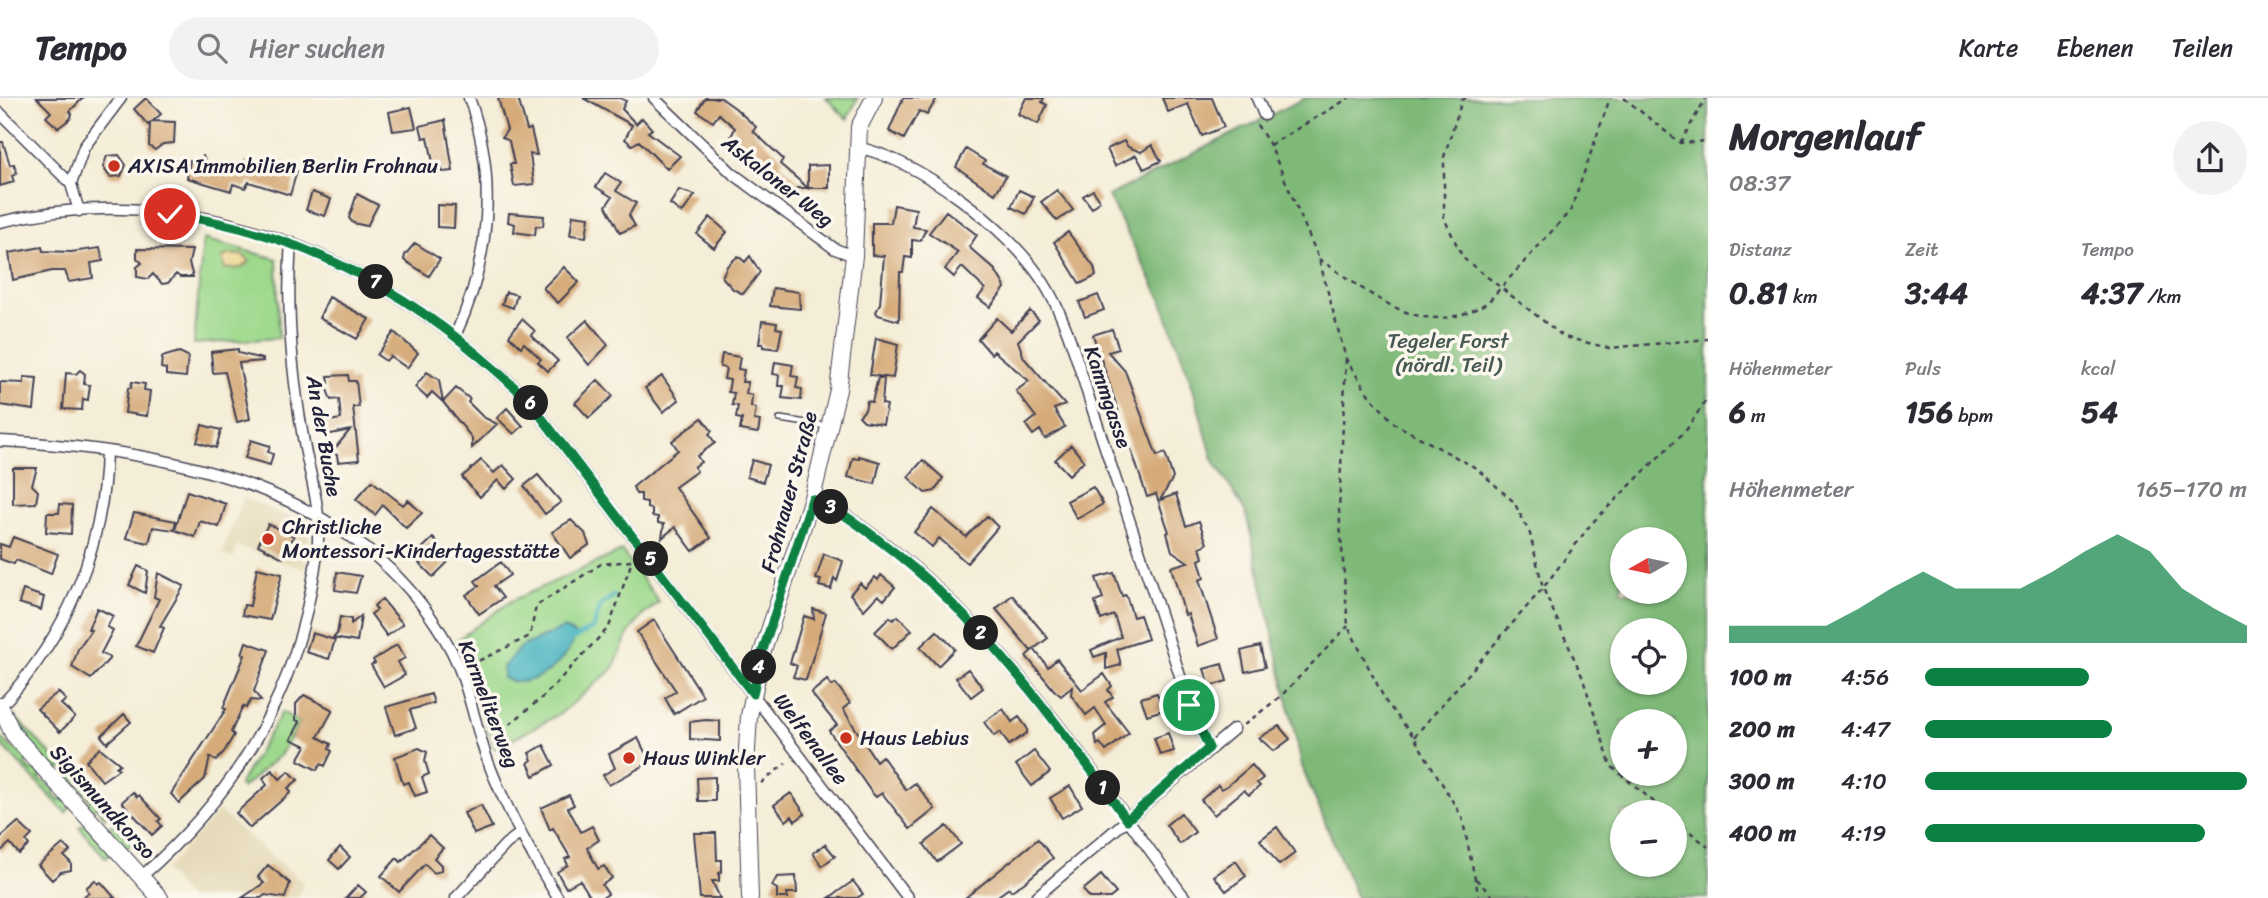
<!DOCTYPE html>
<html lang="de">
<meta charset="utf-8">
<style>
body{margin:0;font-family:Sriracha,sans-serif;background:#f2f2f3;color:#2b2b33;height:100vh;display:flex;flex-direction:column;font-size:26px;white-space:nowrap}
*{box-sizing:border-box;margin:0}
p{font-size:23px;color:#7c7c81}
.icon{flex:none;width:38px;height:38px;fill:none;stroke:currentColor;stroke-width:2;stroke-linecap:round;stroke-linejoin:round}
.map{position:relative;flex:1;overflow:hidden}
.panel{display:flex;flex-direction:column;background:#fff;width:560px}
.panel>*{flex:none}
.needle{width:46px;rotate:261deg}
.fabs{position:absolute;left:1610px;top:429px;display:grid;gap:14px}
.fabs a{display:grid;place-items:center;width:77px;height:77px;border-radius:50%;background:#fff;box-shadow:0 2px 5px #0004;font-size:35px}
.pin{position:absolute;display:grid;place-items:center;width:60px;height:60px;color:#fff;margin:-30px;border:4px solid #fff;border-radius:50%;box-shadow:0 2px 7px #0007}
.km{position:absolute;width:35px;height:35px;margin:-18px;border-radius:50%;background:#222;color:#fff;font-size:19px;line-height:35px;text-align:center}
.round{display:grid;place-items:center;flex:none;width:74px;height:74px;border-radius:37px;background:#f2f2f3}
.overview{display:flex;align-items:center;justify-content:space-between;height:119px;padding:0 21px}
h1{font-size:38px;font-weight:700;line-height:52px}
.stats{display:grid;grid-template-columns:repeat(3,1fr);gap:10px;height:119px;padding:7px 21px}
.stats div{display:grid;align-content:center}
.stats b{font-size:30px;font-weight:700}
.stats small{font-size:19px;font-weight:400}
.stats p{font-size:19px}
.chart{height:196px;padding:14px 21px}
.chart p{display:flex;justify-content:space-between}
.chart svg{width:100%;height:126px;margin-top:7px;fill:#0b8043;opacity:.7}
ul{padding:0 21px;list-style:none;font-size:23px}
li{display:grid;grid-template-columns:112px 84px 1fr;align-items:center;height:52px}
li i{height:18px;border-radius:9px;background:#0b8043}
header{display:flex;align-items:center;gap:42px;box-sizing:border-box;height:98px;padding:0 35px;background:#fff;border-bottom:2px solid #e1e1e2}
header strong{font-size:33px}
nav{display:flex;gap:38px;margin-inline-start:auto;font-size:24px}
.search{width:490px;height:63px;background:#f2f2f3;display:flex;align-items:center;gap:18px;box-sizing:border-box;padding:0 24px;border-radius:38px;color:#7c7c81;font-size:26px}
main{display:flex;flex:1;min-height:0}
.map>svg:first-child{display:block}
.built{fill:#e6daba}
.green{fill:#9ed98d;stroke:#607e64;stroke-width:2}
.forest{fill:#7eb978;stroke:#506e5a;stroke-width:2;fill-rule:evenodd}
.sand{fill:#eeda9e;stroke:#887e6c;stroke-width:2}
.water{fill:#46b4c1;stroke:#346b7e;stroke-width:2}
.lines{fill:none;stroke-linecap:round;stroke-linejoin:round}
.stream{stroke:#46b4c1;stroke-width:4.5}
.building{fill:#d6ab7a}
.lane-casing{stroke:#424052;stroke-width:8}
.street-casing{stroke:#424052;stroke-width:13}
.secondary-casing{stroke:#424052;stroke-width:18}
.path{stroke:#424052;stroke-width:2.5;stroke-dasharray:5 5;stroke-linecap:butt}
.lane{stroke:#fff;stroke-width:5}
.street{stroke:#fff;stroke-width:10}
.secondary{stroke:#fff;stroke-width:16}
.route-casing{stroke:#fff;stroke-width:14}
.route{stroke:#0b8043;stroke-width:9}
.poi-dot{fill:#c8321e;stroke:#fbf7ec;stroke-width:2.5}
.labels{text-anchor:middle;dominant-baseline:central;stroke-width:7;stroke-linejoin:round;paint-order:stroke}
.poi-label{font-size:21px;fill:#22223b;stroke:#fbf7ec;text-anchor:start}
.street-label{font-size:21px;fill:#22223b;stroke:#fbf7ec}
.park-label{font-size:21px;fill:#475954;stroke:#fbf7ec}
</style>
<header>
<strong>Tempo</strong>
<div class="search"><svg class="icon" aria-label="search" viewBox="0 0 24 24"><circle cx="10" cy="10" r="6"/><path d="M15 15l6 6"/></svg>Hier suchen</div>
<nav><a>Karte</a><a>Ebenen</a><a>Teilen</a></nav>
</header>
<main>
<div class="map">
<svg width="1708" height="800" viewBox="0 0 1708 800">
<rect width="100%" height="100%" fill="#fbf7ec"/>
<filter id="ink" filterUnits="userSpaceOnUse"><feTurbulence type="fractalNoise" baseFrequency=".0143" numOctaves="2"/><feDisplacementMap in="SourceGraphic" scale="14" xChannelSelector="R" yChannelSelector="G"/><feConvolveMatrix kernelMatrix="1 2 1 2 8 2 1 2 1" color-interpolation-filters="sRGB"/></filter>
<filter id="wash" filterUnits="userSpaceOnUse"><feTurbulence type="fractalNoise" baseFrequency=".00686" numOctaves="4" result="noise"/><feDisplacementMap in="SourceGraphic" scale="28" xChannelSelector="R" yChannelSelector="G"/><feGaussianBlur stdDeviation="1.57" result="paint"/><feColorMatrix in="noise" values="0 0 0 0 0 0 0 0 0 0 0 0 0 0 0 0 0 1.4 0 .05"/><feComposite in="paint" operator="in"/></filter>
<g filter="url(#wash)">
<rect width="100%" height="100%" fill="#f4edd7"/>
<path class="built" d="M243 399 305 426 309 434 306 472 237 448 233 460 222 456Z
M219 713 303 785 298 800H188L165 772Z"/>
<path class="green" d="M826 0H858L847 21Z
M203 141 277 161 279 240 194 246Z
M622 453 659 504 642 518 628 536 613 571 561 615 495 651 457 542 511 503Z
M282 614 300 624 280 657 242 690 239 687Z
M14 618 64 670 55 672 21 636 12 619Z
M0 639 28 662 25 666 32 673 36 670 42 677 39 680 56 692 53 695 59 702 62 699 71 708 66 715 0 645Z
M68 674 107 718 105 720 95 709 92 712 87 707 90 703 83 695 79 698 61 678Z
M86 725 111 754 106 760 79 729Z
M113 725 133 746 126 750 109 730Z"/>
<path class="forest" d="M1305 0H1708V800H1357L1303 672 1246 415 1213 361 1191 284 1161 201 1108 98ZM1622 441H1675V494H1622ZM1622 532H1675V584H1622ZM1622 623H1675V676H1622ZM1622 714H1675V766H1622Z"/>
<path class="sand" d="M229 156 242 157 250 163 241 170 225 171 222 160Z"/>
<path class="water" d="M564 530 576 537C567 564 533 594 503 580V569L520 549Z"/>
<g class="lines">
<path class="stream" d="M571 542 593 530 600 508 614 498"/>
</g>
<g id="blocks">
<path class="building" d="M37 0H83L70 13 72 16 70 21 58 30 46 19 51 14Z
M146 0 161 16 153 23 175 24 174 45 163 46 155 52 149 48 150 25 148 27 134 11Z
M498 0H518L527 32 531 31 537 57 530 56 534 86 514 88 510 66H514L509 43 502 39 507 32Z
M583 0H620L626 3 622 11 636 26 642 20 652 31 648 34 680 58 667 71 639 43 632 47 625 41 632 27Z
M705 0H721L735 10 756 29 753 33 783 61 780 66 808 90V68L829 67V90H797L792 95 730 41 735 30 719 16 713 24 697 13Z
M903 0H937L927 17 919 13 904 41 889 33Z
M1026 0H1044L1042 4 1047 7 1038 26 1018 16Z
M1162 0H1212L1224 29 1202 38 1188 6 1168 14Z
M411 9 416 30 393 33 389 14Z
M445 22 453 73 442 74V69H436L433 65 428 39 423 40 420 28Z
M1124 43 1128 49 1141 54 1152 47 1161 63 1144 71 1136 57 1115 68 1107 51Z
M0 44H3L10 67 14 66 17 76 12 78 14 84 0 88Z
M966 51 985 63 983 66 1006 78 995 96 956 69Z
M119 57 126 67 121 78 110 79 103 69 107 58Z
M203 58 207 66 234 71 235 68 243 71 245 63 269 70 270 64 278 67 279 63 292 66 291 71 297 73 290 97 249 84 245 90 233 86 231 93 187 80 190 62 196 64Z
M605 75 621 85 616 93 636 105 629 117 635 128 620 135 606 108 612 99 596 89Z
M679 92 695 97 682 115 670 106Z
M1019 92 1034 99 1026 116 1011 109Z
M1057 92 1073 112 1057 123 1041 104Z
M1093 92 1100 103 1092 110 1083 98Z
M312 94 331 101 325 118 306 112Z
M357 96 378 107 367 128 353 125 349 120Z
M437 107 455 108 454 130 437 129Z
M894 107 916 111 913 129 926 131 920 143 912 142V160L905 159 903 174H900L899 223 878 217 876 214 880 206 884 158 872 157V125H891Z
M946 113 977 137 969 149 995 172 1004 187 1005 190 990 209 978 200 985 191 962 169 954 179 945 171 958 154 929 135Z
M509 115 544 118 543 128H536L535 137 514 134 515 126 508 124Z
M573 117 589 119 586 139 570 137Z
M710 119 727 134 714 150 697 136Z
M1068 134 1094 169 1096 178 1080 186 1054 144Z
M415 145 440 161 429 178 404 162 405 157Z
M42 149 43 153 71 154 100 150 103 163 91 165 93 180 69 184 65 173H52L13 182 9 155Z
M137 151 192 152 189 165 193 179H180L176 176 168 185 162 186 153 176 148 181 137 179V169L142 165 137 160Z
M738 158 745 164 750 158 760 174 743 196 733 191 722 179 727 168Z
M564 169 579 184 558 205 543 190Z
M773 190 799 194 800 211 770 208Z
M506 194 517 197 513 210 502 206Z
M1098 197 1104 212 1085 219 1079 204Z
M329 199 369 221 357 241 319 220Z
M1030 213 1039 222 1018 243 1024 260 1065 307 1054 311 1065 329 1045 341 1040 332 1033 337 1026 327 1036 319 1016 293 1029 283 994 253 991 256 978 241 997 220 1011 233Z
M522 221 535 233 531 237 558 263 548 273 538 264 541 261 524 245 521 249 509 238Z
M587 222 608 247 589 267 567 240Z
M762 223 777 225 776 230 782 231 778 251 763 249V246H759Z
M1112 231 1119 251 1108 254 1125 273 1157 358 1165 355 1173 380 1160 402 1176 396 1186 428 1199 423 1207 446 1200 449 1203 460 1199 462 1204 480 1199 482 1218 541 1198 548 1188 516 1185 517 1171 469 1188 464 1172 453 1167 435 1169 434 1156 396 1147 399 1093 237Z
M394 234 418 255 407 270 390 258 386 263 377 257Z
M876 240 898 246 893 280 870 277Z
M238 251V255L263 261V263L239 265 250 321 237 324 225 274 213 275 211 254Z
M179 254 188 258 186 279 166 277V271L161 270 162 259Z
M722 256 740 259 738 271 744 272 742 284H748L746 296 752 297 751 309 756 310 754 322 760 323 758 335 740 332 742 321 736 320 738 308 732 307 734 295 728 294 730 282 724 281 726 270 720 269Z
M775 264 793 267 791 278 798 279 796 290 802 291 801 302 782 300 784 288H778L779 277 773 276Z
M80 272 85 276 84 286 90 287 88 302 83 301 82 312 63 311 66 275 76 276Z
M427 274 439 282 443 304 432 294 427 300 415 289Z
M348 277 349 283H356L359 309H353L359 362 338 364 337 357 332 354 350 332 326 337 324 324 341 321 339 301 331 302 325 286 329 285 328 278Z
M662 278 679 302 663 314 645 290Z
M24 279 37 280 34 312 0 307V284L24 285Z
M878 280H884L882 306 887 307 883 326 864 323 859 318 865 312 867 303 872 304Z
M598 282 613 298 589 320 575 305Z
M132 284 145 286 144 292 150 293 147 318 125 315 128 290H131Z
M456 290 470 301 468 304 483 319 497 326 472 350V340L443 304Z
M507 310 523 328 514 336 497 320Z
M702 320 712 333 709 336 715 345 697 358 701 364 694 369 697 373 675 389 711 440 693 453 675 429 662 440 664 426 658 425V419L652 418V411L647 410V404L641 403V396H636L633 389 678 352 672 343Z
M202 327 221 332 216 350 197 344Z
M251 342 270 348 268 354 273 356 270 367 245 360Z
M1071 347 1084 363 1069 377 1055 362Z
M859 358 880 364 875 386 848 379 853 360 859 361Z
M481 362 494 375 503 367 516 381 506 391 498 382 480 399 462 379Z
M752 362 768 367 763 384 747 379Z
M923 362 943 380 935 393 925 395 908 379Z
M13 370H37L32 387 38 393 36 405 13 406Z
M538 377 561 404 545 416 524 388Z
M372 383 403 407 408 402 422 415 406 430 383 407 375 417 356 401Z
M1093 389 1103 406 1077 421 1067 403Z
M187 393 226 406 219 429 200 423 195 439 175 432Z
M60 406 72 407 71 436 46 434 47 415H59Z
M933 411 966 439 987 418 998 429 967 465 939 440 932 449 914 434Z
M134 415 176 423 174 432 153 429 149 445 126 440Z
M571 422 585 435 589 447 570 460 552 434Z
M268 426 294 438 283 460 258 447Z
M13 439 58 456 51 476 16 462 14 466 0 461V446L9 449Z
M433 440 440 448 437 451 449 463 433 479 413 459Z
M824 456 843 463 837 483 834 480 831 491 819 488 821 482 816 481Z
M501 464 510 477 494 488 503 500 479 516 466 497 479 488 475 483Z
M138 468 148 473 145 495 129 487Z
M257 470 282 476 270 522 242 517 244 507 250 508Z
M337 474 361 478 356 495 335 492Z
M158 475 184 488 160 528 164 530 153 555 136 548 159 501 154 499Z
M1114 475 1122 498 1126 497 1133 519 1140 517 1148 541 1117 551 1121 567 1106 571V555L1094 559 1091 552 1121 539 1114 517 1101 522 1095 504 1103 501 1096 480Z
M881 477 895 489 884 502 878 497 864 512 850 496 860 485 865 490 875 479 878 482Z
M23 492 44 499 41 512 19 505Z
M1012 497 1048 540 1031 553 996 511Z
M382 501 403 526 387 538 371 516 377 512 374 508Z
M97 510 113 518 107 529 113 532 101 555 110 560 91 581 72 569 78 551 91 532 88 531Z
M813 511 826 515 806 582 793 579 797 568 790 565 804 518 814 521Z
M361 518 357 544 333 540 337 536 340 519 351 521V526Z
M898 518 912 532 892 551 875 534 890 519 893 522Z
M654 522 703 598 674 616 665 600 676 593 637 534Z
M937 533 955 551 938 568 920 549Z
M312 535 335 542 329 561 306 554Z
M246 544 269 552 254 593 261 603 251 602 246 610 243 608 231 634 234 637 224 654 216 663 210 659 205 681 179 705 171 696 226 611 223 610 245 557 242 556Z
M397 547 405 560 398 564 405 577 384 589 371 567 375 565 373 562Z
M1260 548 1265 569 1245 574 1241 553Z
M1034 551 1048 569 1057 561 1082 592 1104 576 1112 588 1108 592 1113 599 1105 604 1129 635 1106 653 1100 645 1097 647 1095 636 1106 627 1095 610 1086 617 1071 597 1072 589 1061 598 1054 592 1026 558Z
M1222 566 1227 583 1210 588 1204 571Z
M968 571 983 590 971 599 956 580Z
M827 582 832 588 836 586 850 605 843 611 876 663 882 658 906 692 915 685 935 711 910 731 882 695 876 699 872 695 829 633 837 627 811 595Z
M58 594 66 602 61 606 75 619 60 634 37 611Z
M1157 595 1163 612 1147 617 1141 600Z
M431 596 434 605 410 612 416 630 395 637 386 609Z
M304 597 333 612 318 639 331 646 329 651 332 653 325 668 321 666 317 672 298 662 306 648 291 641 300 624 296 622V606Z
M1003 611 1012 624 1019 619 1027 630V635L1009 647 1000 634 994 638 984 624Z
M124 616 131 624 107 645 101 638Z
M706 622 720 623V643L690 641V624Z
M1279 628 1290 641 1274 653 1259 640Z
M1168 635 1174 653 1160 657 1154 640Z
M638 640 650 664 609 687 603 677 615 670 609 656Z
M544 647 554 667 534 678 528 665 532 662 529 655Z
M100 650 120 666 116 669 119 671 102 683 86 663Z
M419 650 427 654 425 663 429 676 422 679 427 694 415 698 409 684 403 686 395 659Z
M1034 653 1050 674 1032 688 1016 667Z
M1252 667 1263 680 1257 685 1260 688 1249 697 1244 692 1214 717 1201 702 1218 687 1221 691 1227 688Z
M272 672 280 681 289 673 298 682 288 690 291 694 250 730 236 715 267 687 263 680Z
M715 679V703H698L697 680Z
M1070 688 1082 708 1062 720 1050 700Z
M133 694 137 699 139 697 161 721 158 723 162 728 152 737 122 704Z
M791 695 805 716 795 723 792 718 786 723 774 707Z
M569 697 574 707 568 710 581 734 592 728 599 742 587 750 598 771 604 768 612 780 602 787 608 796 602 800H591L580 782 566 790 557 774 568 767 565 761 570 759 553 730 550 732 541 710Z
M481 707 492 729 474 736 464 715Z
M1181 715 1195 734 1180 746 1166 727Z
M18 724 32 737 26 743 29 747 19 756 10 745 0 754V740Z
M947 728 961 746 937 764 924 746Z
M1277 729 1295 755 1279 767 1260 742Z
M694 735H716L717 762H722V774L719 775V783H712L720 800H700Z
M429 737 443 750 434 760 441 767V773L434 775 425 766 399 794 381 778 397 760 401 764Z
M1038 741 1053 760 1024 785 1011 793 1009 790 995 800H965Z
M63 746 70 753 64 758 71 765V772L61 774 52 782 38 767Z
M825 746 835 758 822 768 813 755Z
M340 749 350 759 339 771 329 762Z
M1236 763 1246 778 1226 793 1214 778Z
M268 767 290 785 285 800 265 797 261 800H242L264 785 258 779Z
M1101 777 1116 795 1110 800H1090L1083 792Z
M796 778 797 795H787L788 800H777V791L772 788 777 779Z
M95 782 98 786 101 784 115 800H82L89 794 86 790Z
M853 783 863 796 857 800H829Z
M358 787 366 794 360 800H346Z"/>
</g>
</g>
<g filter="url(#ink)">
<use href="#blocks" fill-opacity="0" stroke="#424052" stroke-width="2"/>
<g class="lines">
<defs>
<path id="lane" d="M780 321 827 328"/>
<path id="street" d="M654 0 732 75 835 151 854 158
M1257 0 1264 17
M0 15 71 86 79 113
M856 49C919 62 1007 129 1042 182 1068 221 1082 281 1097 325 1128 419 1160 512 1189 607L1209 650
M71 86 84 49 121 0
M0 124C202 76 387 165 529 303L908 800
M455 238C490 163 498 78 469 0
M0 343C168 351 364 389 451 552 468 585 474 623 486 658 504 708 530 755 558 800
M812 400C839 410 861 428 884 445 1006 538 1094 678 1185 800
M0 609C67 538 104 450 106 353
M142 778C228 703 288 610 310 497 315 471 320 444 318 418 316 393 308 369 304 345 292 279 286 211 291 144
M456 800 506 746 521 735
M1035 800 1234 631"/>
<path id="secondary" d="M0 608 13 636 160 800
M750 800 746 668 749 618 762 555 812 400 838 292 854 158 859 29 874 0"/>
</defs>
<use href="#lane" class="lane-casing"/>
<use href="#street" class="street-casing"/>
<use href="#secondary" class="secondary-casing"/>
<path class="path" d="M1466 0 1462 2 1444 59V120L1463 160 1564 239 1609 250 1708 241
M1624 0 1680 45 1708 43
M1257 27 1270 47 1319 161 1346 261 1369 297 1395 326 1476 370 1514 404 1530 436 1543 490 1582 578 1611 668 1666 714
M1680 45 1706 0
M1270 47 1349 0
M1319 161C1373 196 1423 246 1488 204L1571 112 1610 0
M1346 261 1339 412 1348 528 1386 604 1414 639 1462 719 1479 800
M470 567 530 538 536 508 601 466 632 463 609 529 545 597 492 641
M1244 627 1281 598 1348 528
M1414 639 1543 490 1591 426 1687 331 1708 299
M761 685 786 665
M1675 721 1708 749
M1476 781 1494 800"/>
<use href="#lane" class="lane"/>
<use href="#street" class="street"/>
<use href="#secondary" class="secondary"/>
</g>
</g>
<g class="lines" filter="url(#ink)">
<defs>
<path id="route" d="M170 116C314 136 426 203 529 303L753 596 762 555 812 401C837 410 859 427 880 443 980 518 1055 621 1127 722L1209 650 1189 607"/>
</defs>
<use href="#route" class="route-casing"/>
<use href="#route" class="route"/>
</g>
<g class="poi-dot">
<circle cx="114" cy="68" r="7"/>
<circle cx="268" cy="441" r="7"/>
<circle cx="846" cy="640" r="7"/>
<circle cx="629" cy="660" r="7"/>
</g>
<g class="labels">
<g class="poi-label">
<text x="128" y="68">AXISA Immobilien Berlin Frohnau</text>
<text x="282" y="429">Christliche<tspan x="282" dy="24">Montessori-Kindertagesstätte</tspan></text>
<text x="860" y="640">Haus Lebius</text>
<text x="643" y="660">Haus Winkler</text>
</g>
<g class="street-label">
<text transform="translate(778 83) rotate(38)">Askaloner Weg</text>
<text transform="translate(1108 299) rotate(71)">Kammgasse</text>
<text transform="translate(324 338) rotate(80)">An der Buche</text>
<text transform="translate(789 394) rotate(-75)">Frohnauer Straße</text>
<text transform="translate(489 606) rotate(69)">Karmeliterweg</text>
<text transform="translate(811 641) rotate(53)">Welfenallee</text>
<text transform="translate(103 704) rotate(48)">Sigismundkorso</text>
</g>
<g class="park-label">
<text x="1448" y="243">Tegeler Forst<tspan x="1448" dy="24">(nördl. Teil)</tspan></text>
</g>
</g>
</svg>
<div class="fabs">
<a><svg class="needle" viewBox="-14 -14 28 28"><path d="M0-13l5 13h-10z" fill="#e53935"/><path d="M0 13l5-13h-10z" fill="#7c7c81"/></svg></a>
<a><svg class="icon" aria-label="locate" viewBox="0 0 24 24"><circle cx="12" cy="12" r="6"/><path d="M12 2v4M12 18v4M2 12h4M18 12h4"/></svg></a>
<a>+</a>
<a>−</a>
</div>
<div class="pin" style="left:1189px;top:607px;background:#1e9e55"><svg class="icon" aria-label="arrive" viewBox="0 0 24 24"><path d="M6 21V4h12l-3 4 3 4H6"/></svg></div>
<div class="pin" style="left:170px;top:116px;background:#d93025"><svg class="icon" aria-label="check" viewBox="0 0 24 24"><path d="M5 12l5 5 9-10"/></svg></div>
<b class="km" style="left:1103px;top:690px">1</b>
<b class="km" style="left:981px;top:535px">2</b>
<b class="km" style="left:831px;top:409px">3</b>
<b class="km" style="left:759px;top:569px">4</b>
<b class="km" style="left:651px;top:461px">5</b>
<b class="km" style="left:531px;top:305px">6</b>
<b class="km" style="left:376px;top:184px">7</b>
</div>
<section class="panel">
<div class="overview"><div><h1>Morgenlauf</h1><p>08:37</p></div><a class="round"><svg class="icon" aria-label="share" viewBox="0 0 24 24"><path d="M12 15V3M7 8l5-5 5 5M5 13v7h14v-7"/></svg></a></div>
<div class="stats">
<div><p>Distanz</p><b>0.81<small> km</small></b></div>
<div><p>Zeit</p><b>3:44</b></div>
<div><p>Tempo</p><b>4:37<small> /km</small></b></div>
</div>
<div class="stats">
<div><p>Höhenmeter</p><b>6<small> m</small></b></div>
<div><p>Puls</p><b>156<small> bpm</small></b></div>
<div><p>kcal</p><b>54</b></div>
</div>
<div class="chart"><p><span>Höhenmeter</span>165–170 m</p>
<svg viewBox="0 0 160 44" preserveAspectRatio="none"><path d="M0 44V38L10 38L20 38L30 38L40 32L50 25L60 19L70 25L80 25L90 25L100 19L110 12L120 6L130 12L140 25L150 32L160 38V44z"/></svg>
</div>
<ul>
<li><b>100 m</b>4:56<i style="width:51%"></i></li>
<li><b>200 m</b>4:47<i style="width:58%"></i></li>
<li><b>300 m</b>4:10<i style="width:100%"></i></li>
<li><b>400 m</b>4:19<i style="width:87%"></i></li>
</ul>
</section>
</main>
